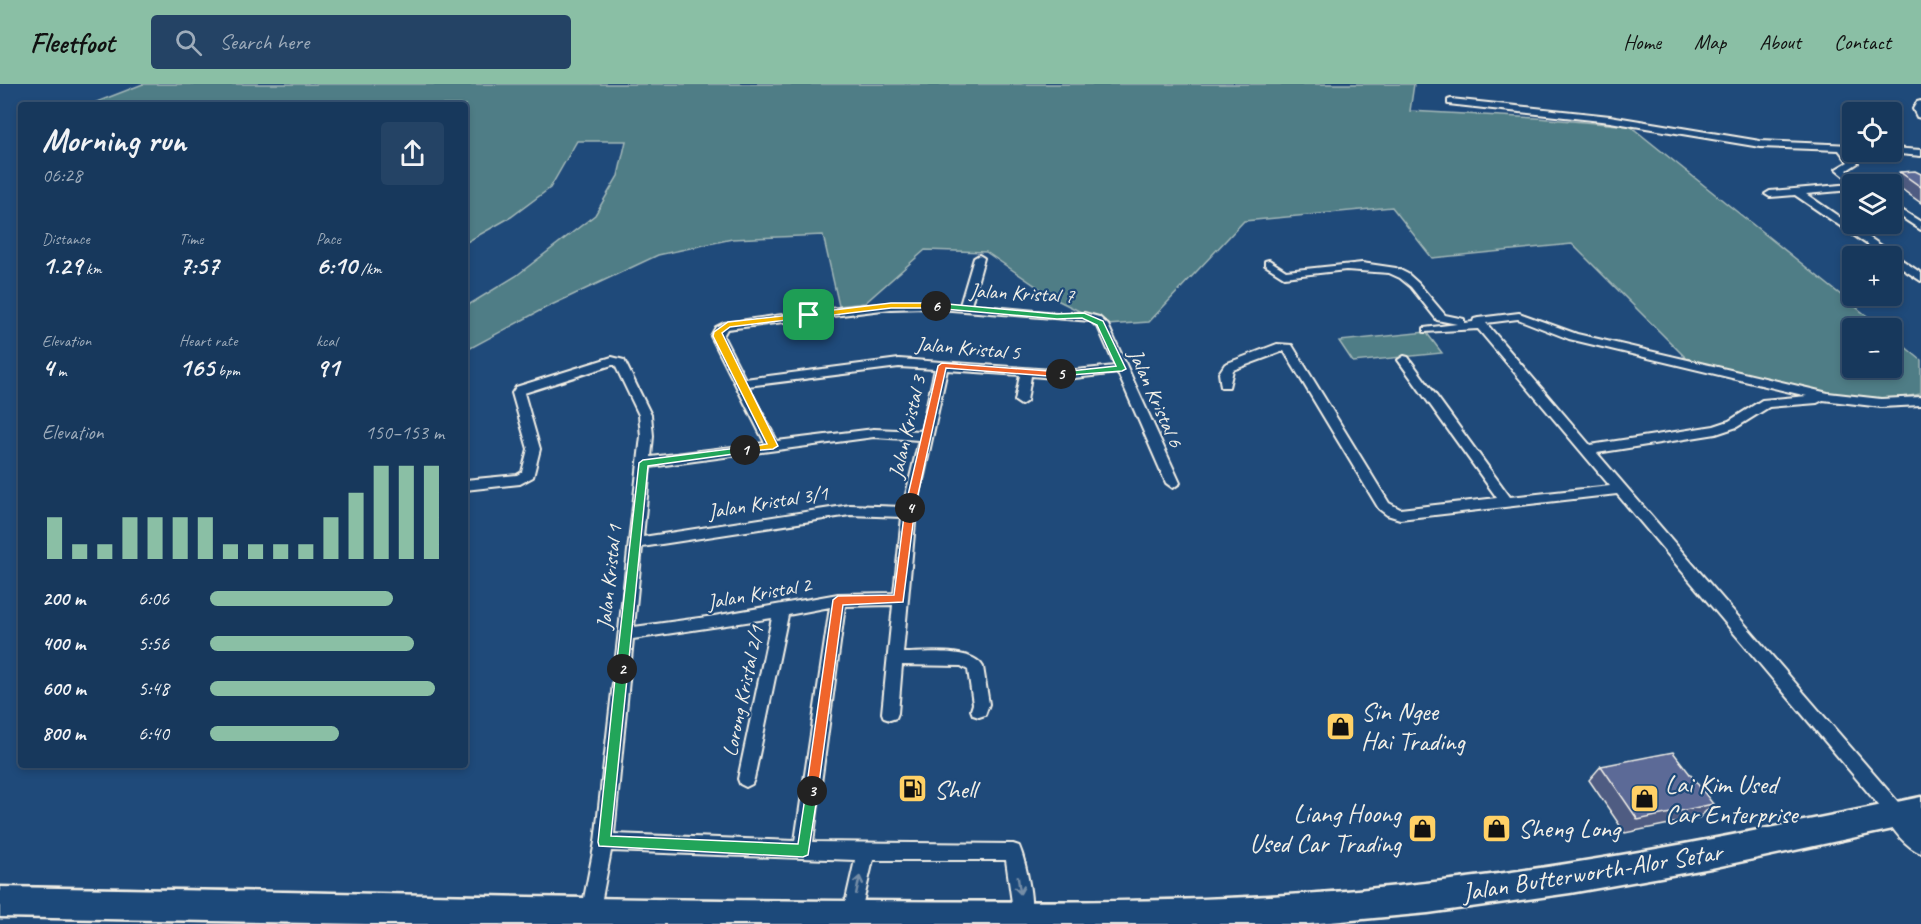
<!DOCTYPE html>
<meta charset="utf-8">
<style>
body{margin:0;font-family:Caveat,sans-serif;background:#244365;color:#f1f3f6;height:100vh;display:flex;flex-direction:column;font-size:22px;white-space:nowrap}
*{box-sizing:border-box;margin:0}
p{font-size:20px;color:#9eacbb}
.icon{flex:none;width:33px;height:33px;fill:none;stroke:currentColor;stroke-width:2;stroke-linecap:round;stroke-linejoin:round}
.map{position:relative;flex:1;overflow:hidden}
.details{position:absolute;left:18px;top:18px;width:450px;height:666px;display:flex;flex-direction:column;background:#17385c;border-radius:6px;box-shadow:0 3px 9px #0003,0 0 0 2px #365272}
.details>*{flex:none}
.fabs{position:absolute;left:1842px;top:18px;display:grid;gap:12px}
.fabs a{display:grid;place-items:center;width:60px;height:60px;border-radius:6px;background:#17385c;box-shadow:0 3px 9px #0003,0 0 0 2px #365272;font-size:30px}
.pin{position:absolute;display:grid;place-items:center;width:51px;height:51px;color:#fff;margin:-26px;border-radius:12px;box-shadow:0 3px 9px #0006}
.km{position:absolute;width:30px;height:30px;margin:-15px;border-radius:50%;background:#222;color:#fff;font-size:16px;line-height:30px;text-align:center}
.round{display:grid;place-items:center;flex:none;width:63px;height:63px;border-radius:6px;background:#244365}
.head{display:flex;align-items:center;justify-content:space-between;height:102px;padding:0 24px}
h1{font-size:33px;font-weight:800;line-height:45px}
.stats{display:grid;grid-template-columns:repeat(3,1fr);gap:9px;height:102px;padding:6px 24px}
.stats div{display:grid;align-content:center}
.stats b{font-size:26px;font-weight:800}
.stats small{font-size:16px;font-weight:400}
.stats p{font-size:16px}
.chart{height:168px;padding:12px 24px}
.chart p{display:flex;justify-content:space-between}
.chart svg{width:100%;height:108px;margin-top:6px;stroke:#8abfa5;stroke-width:6}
ul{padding:0 24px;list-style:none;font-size:20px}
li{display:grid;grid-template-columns:96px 72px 1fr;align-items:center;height:45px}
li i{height:15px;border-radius:8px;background:#8abfa5}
header{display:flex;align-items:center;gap:36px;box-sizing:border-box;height:84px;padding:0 30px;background:#8abfa5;color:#111}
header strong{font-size:28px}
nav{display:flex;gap:33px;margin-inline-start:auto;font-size:21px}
.search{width:420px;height:54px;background:#244365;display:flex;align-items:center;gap:15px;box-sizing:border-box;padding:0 21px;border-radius:6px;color:#9eacbb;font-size:22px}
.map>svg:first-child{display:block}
.green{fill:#507d86;stroke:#a2b7b7;stroke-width:1.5}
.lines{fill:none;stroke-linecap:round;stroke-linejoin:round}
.street-casing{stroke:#f4f1e8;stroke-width:4}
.secondary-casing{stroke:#f4f1e8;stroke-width:4}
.primary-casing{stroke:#f4f1e8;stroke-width:5}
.street{fill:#1f4a7a;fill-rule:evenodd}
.secondary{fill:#1f4a7a;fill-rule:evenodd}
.primary{fill:#1f4a7a;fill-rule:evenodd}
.wall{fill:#4f5b82;stroke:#f4f1e8;stroke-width:1.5}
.building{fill:#5c6a97;stroke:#f4f1e8;stroke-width:1.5}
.oneway{stroke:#748da6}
.split-1{fill:#f5b400;stroke:#fff;stroke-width:1.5}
.split-2{fill:#22a559;stroke:#fff;stroke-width:1.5}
.split-3{fill:#22a559;stroke:#fff;stroke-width:1.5}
.split-4{fill:#f0652b;stroke:#fff;stroke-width:1.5}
.split-5{fill:#f0652b;stroke:#fff;stroke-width:1.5}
.split-6{fill:#22a559;stroke:#fff;stroke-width:1.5}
.split-7{fill:#f5b400;stroke:#fff;stroke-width:1.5}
.labels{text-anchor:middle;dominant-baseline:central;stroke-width:4.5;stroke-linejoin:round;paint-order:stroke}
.street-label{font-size:21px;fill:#f4f1e8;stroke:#1f4a7a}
.near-poi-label{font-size:26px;fill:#f4f1e8;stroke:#1f4a7a;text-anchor:start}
.near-street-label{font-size:26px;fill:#f4f1e8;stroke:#1f4a7a}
</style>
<header>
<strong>Fleetfoot</strong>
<div class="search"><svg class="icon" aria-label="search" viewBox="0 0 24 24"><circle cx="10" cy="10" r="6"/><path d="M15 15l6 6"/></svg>Search here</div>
<nav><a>Home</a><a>Map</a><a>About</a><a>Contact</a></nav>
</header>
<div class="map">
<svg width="1921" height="840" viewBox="0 0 1921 840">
<rect width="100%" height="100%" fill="#1f4a7a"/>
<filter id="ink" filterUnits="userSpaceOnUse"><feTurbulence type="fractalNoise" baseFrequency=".0167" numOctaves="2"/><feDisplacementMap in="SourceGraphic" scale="12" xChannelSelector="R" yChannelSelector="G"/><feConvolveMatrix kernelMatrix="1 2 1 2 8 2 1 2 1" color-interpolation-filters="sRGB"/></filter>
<g filter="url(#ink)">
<path class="green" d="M143 0H1414L1410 27 1537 34 1630 42 1882 244H1852V284H1892V252L1921 276V310L1892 315 1824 309 1689 277 1572 160 1432 174 1392 123 1244 137 1149 238 1107 241 1055 215 986 168 925 166 865 219 839 222 823 151 732 155 658 171 543 225 465 267V223L516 192 595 131 618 92 626 57H577L550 104 511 133 465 159V21H89Z
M1426 248 1442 269 1353 278 1339 257Z"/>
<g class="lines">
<defs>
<path id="street" d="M1451 15 1610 32 1760 57 1852 61V67H1848L1858 79 1847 86 1853 92 1848 95 1836 85 1848 78 1839 66 1760 63 1610 38 1448 20V16Z
M1892 64 1921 66V72L1889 69Z
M1877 97H1886L1891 100H1872Z
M1852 100V106L1806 110 1921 189V197L1892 178V172H1884L1795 111 1770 113 1765 110 1770 107Z
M1892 120 1921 138V146L1892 127Z
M979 171 984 174 971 221 1057 229H1084L1099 233 1108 241 1180 399 1173 404 1166 399 1118 289 1066 295 1031 292 1027 317 1021 321 1015 317 1020 291 947 286 916 428 903 569C923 569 973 563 983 583L989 620 985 631 979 633 973 631 971 626 973 620 968 586 961 582 902 581 898 629 896 634 890 636 884 634 882 629 893 521 845 522 813 758 1013 760 1019 762C1026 778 1036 824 1029 840H1015L1006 776H873L858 840H846L842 833 855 776 611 767 599 830 597 837 590 839 583 837 581 830 595 758 641 352 639 331 615 281H612L524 309 540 365 533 393 520 400 465 406V396L517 391 522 388 528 365 512 309 516 303 612 273 624 276 651 331 653 352 651 373 765 359 711 252 716 243 724 239C802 229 881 214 960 221L974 174ZM926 224 1091 237 1099 245 1115 282 1066 287 899 275 745 295 723 252 727 245 891 225ZM899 283 935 285 921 347 874 345 777 357 748 302ZM874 353 919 356 903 423 850 421 643 453 650 383ZM850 431 902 433 894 509 838 510 714 532 634 543 642 463ZM830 523 795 757 614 750 633 555 772 534 738 695 740 700 746 703 752 700 754 695 788 531Z
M1269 176 1286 187 1362 179 1396 184 1408 190 1418 199 1445 231 1464 235V239L1473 238 1474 235 1478 234 1519 229 1577 250 1828 309 1881 315 1921 313V321L1881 323 1823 316 1817 319 1769 323 1737 343 1716 350 1597 369 1904 725 1907 731 1904 737 1898 739 1892 737 1617 410 1400 435 1387 431 1379 425 1284 267 1233 286 1229 303H1221L1219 289 1225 280 1277 260 1292 261 1389 419 1400 425 1497 414 1398 276 1404 272 1408 273 1510 413 1610 402 1478 245 1424 248V244L1457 240 1437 236 1411 203 1400 194 1389 189 1346 186 1284 193 1265 181V177ZM1518 235 1569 255 1807 312 1762 316 1729 337 1714 342 1590 361 1486 239Z"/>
<path id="secondary" d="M1921 17V34L1917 33 1913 25 1917 18Z
M1898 719 1907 723 1921 738V769C1906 763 1892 746 1885 731L1889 723Z"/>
<path id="primary" d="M1921 713V739L1711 784 1570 809 1428 829 1309 840H365L0 833V803C288 807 575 816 863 817 1027 818 1193 820 1357 806 1547 789 1735 752 1921 713Z"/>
</defs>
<use href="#street" class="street-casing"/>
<use href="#secondary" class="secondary-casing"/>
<use href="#primary" class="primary-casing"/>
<use href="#street" class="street"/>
<use href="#secondary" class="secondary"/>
<use href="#primary" class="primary"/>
</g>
<path class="wall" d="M1900 88 1921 90V119L1892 98Z
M1601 682 1713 720 1699 734 1625 749 1589 696Z"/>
<path class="building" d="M1915 87 1921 90V103L1900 88Z
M1673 668 1713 720 1638 736 1601 682Z"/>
<defs><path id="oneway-shaft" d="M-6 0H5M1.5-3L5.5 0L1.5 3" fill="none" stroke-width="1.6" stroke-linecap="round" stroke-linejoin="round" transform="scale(1.5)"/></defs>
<g class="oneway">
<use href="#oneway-shaft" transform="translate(858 801) rotate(-78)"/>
<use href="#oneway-shaft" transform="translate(1019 801) rotate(82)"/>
</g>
</g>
<path class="split-1" d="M809 229H812V233L730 243 722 249 778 362 773 365 741 368V364L767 360 713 252 714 248 728 238Z"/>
<path class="split-2" d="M745 363 748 364V368L648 382 628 585 626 588H618L616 585 639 379 643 376Z"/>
<path class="split-3" d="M622 580 628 585 611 752 798 760 806 707 812 701 818 707 808 771 803 773 599 762 598 758 616 585Z"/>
<path class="split-4" d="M910 421 915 424 903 518 843 521 818 707 812 712 806 707 833 516 838 512 894 511 905 424Z"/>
<path class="split-5" d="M942 279 1061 288 1065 290 1061 293 946 284 915 424 910 428 905 424 938 282Z"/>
<path class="split-6" d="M936 219 1057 230 1084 229 1103 237 1126 285 1122 287 1058 292V289L1061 288 1116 282 1097 241 1082 234 1057 235 933 224V220Z"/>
<path class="split-7" d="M891 219H936L940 222 936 224H891L809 234 805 231 809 229Z"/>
<defs>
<symbol id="shop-square" viewBox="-11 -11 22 22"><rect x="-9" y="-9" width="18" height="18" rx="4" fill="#ffd166" stroke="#1f4a7a"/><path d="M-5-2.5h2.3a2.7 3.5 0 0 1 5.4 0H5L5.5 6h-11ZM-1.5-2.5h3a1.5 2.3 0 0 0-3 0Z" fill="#111"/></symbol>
<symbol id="fuel-square" viewBox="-11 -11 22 22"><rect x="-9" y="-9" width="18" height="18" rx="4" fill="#ffd166" stroke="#1f4a7a"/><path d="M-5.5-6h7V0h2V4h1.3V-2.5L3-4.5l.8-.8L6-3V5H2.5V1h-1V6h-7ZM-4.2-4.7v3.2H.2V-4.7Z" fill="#111"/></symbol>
</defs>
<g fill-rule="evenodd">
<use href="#shop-square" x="1324" y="626" width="33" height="33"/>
<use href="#fuel-square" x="896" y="688" width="33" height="33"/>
<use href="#shop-square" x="1628" y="698" width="33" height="33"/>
<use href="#shop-square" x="1406" y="728" width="33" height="33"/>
<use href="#shop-square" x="1480" y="728" width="33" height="33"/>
</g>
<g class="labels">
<g class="street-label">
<text transform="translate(1022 209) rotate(3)">Jalan Kristal 7</text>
<text transform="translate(968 264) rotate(5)">Jalan Kristal 5</text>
<text transform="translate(1156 314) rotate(66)">Jalan Kristal 6</text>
<text transform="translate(907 343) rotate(-77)">Jalan Kristal 3</text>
<text transform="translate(768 418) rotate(-9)">Jalan Kristal 3/1</text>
<text transform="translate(609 493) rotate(-84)">Jalan Kristal 1</text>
<text transform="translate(759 509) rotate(-10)">Jalan Kristal 2</text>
<text transform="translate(743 607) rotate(-78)">Lorong Kristal 2/1</text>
</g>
<g class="near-poi-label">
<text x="1361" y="627">Sin Ngee<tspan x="1361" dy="30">Hai Trading</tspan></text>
<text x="1665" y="700">Lai Kim Used<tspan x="1665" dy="30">Car Enterprise</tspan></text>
<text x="934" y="705">Shell</text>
<text x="1401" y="729" text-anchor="end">Liang Hoong<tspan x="1401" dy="30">Used Car Trading</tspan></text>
<text x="1518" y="744">Sheng Long</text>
</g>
<g class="near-street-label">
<text transform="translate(1592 788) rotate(-9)">Jalan Butterworth-Alor Setar</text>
</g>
</g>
</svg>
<div class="fabs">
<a><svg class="icon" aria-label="locate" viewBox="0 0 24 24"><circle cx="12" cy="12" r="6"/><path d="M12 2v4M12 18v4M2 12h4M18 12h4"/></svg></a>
<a><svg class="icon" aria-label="layers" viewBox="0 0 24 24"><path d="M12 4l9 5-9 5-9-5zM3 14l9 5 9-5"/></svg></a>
<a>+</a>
<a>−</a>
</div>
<div class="pin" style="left:809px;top:231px;background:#1e9e55"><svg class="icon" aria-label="arrive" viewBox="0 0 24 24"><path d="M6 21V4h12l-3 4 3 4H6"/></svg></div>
<b class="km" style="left:745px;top:366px">1</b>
<b class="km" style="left:622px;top:585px">2</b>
<b class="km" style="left:812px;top:707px">3</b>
<b class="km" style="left:910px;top:424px">4</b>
<b class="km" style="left:1061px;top:290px">5</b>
<b class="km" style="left:936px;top:222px">6</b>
<section class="details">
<div class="head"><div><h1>Morning run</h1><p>06:28</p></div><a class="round"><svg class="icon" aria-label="share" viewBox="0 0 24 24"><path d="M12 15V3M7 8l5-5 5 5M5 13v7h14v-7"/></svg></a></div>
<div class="stats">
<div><p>Distance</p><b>1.29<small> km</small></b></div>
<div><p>Time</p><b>7:57</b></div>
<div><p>Pace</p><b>6:10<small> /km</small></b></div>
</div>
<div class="stats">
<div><p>Elevation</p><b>4<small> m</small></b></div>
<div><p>Heart rate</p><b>165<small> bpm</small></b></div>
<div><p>kcal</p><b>91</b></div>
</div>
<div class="chart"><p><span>Elevation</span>150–153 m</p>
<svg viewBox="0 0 160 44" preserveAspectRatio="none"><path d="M5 44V27M15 44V38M25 44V38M35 44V27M45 44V27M55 44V27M65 44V27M75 44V38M85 44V38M95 44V38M105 44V38M115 44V27M125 44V17M135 44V6M145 44V6M155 44V6"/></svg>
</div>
<ul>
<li><b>200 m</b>6:06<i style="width:78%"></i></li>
<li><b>400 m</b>5:56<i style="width:87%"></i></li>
<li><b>600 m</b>5:48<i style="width:96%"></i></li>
<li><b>800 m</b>6:40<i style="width:55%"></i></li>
</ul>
</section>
</div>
